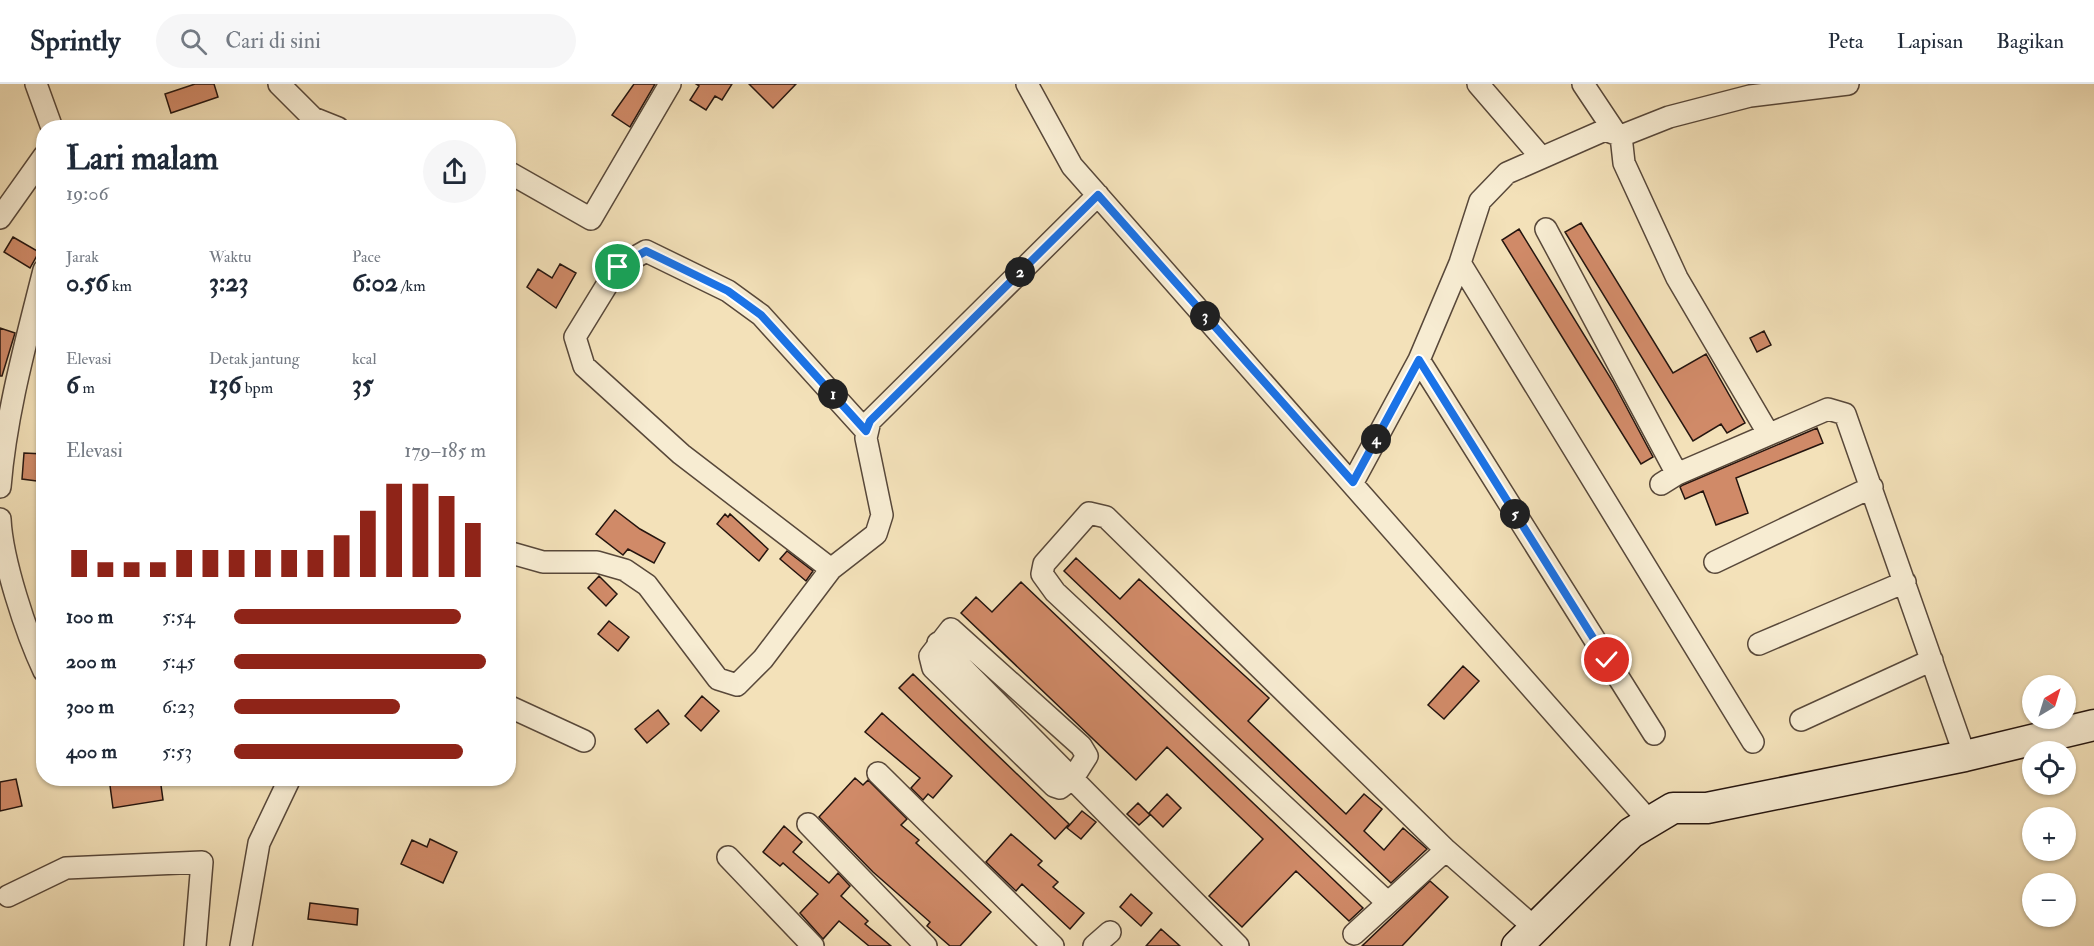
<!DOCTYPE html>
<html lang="id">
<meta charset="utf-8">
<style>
body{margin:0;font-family:"IM FELL Double Pica",serif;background:#f6f6f7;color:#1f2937;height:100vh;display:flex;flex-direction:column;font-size:22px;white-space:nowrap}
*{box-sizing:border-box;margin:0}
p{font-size:20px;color:#747a83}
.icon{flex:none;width:33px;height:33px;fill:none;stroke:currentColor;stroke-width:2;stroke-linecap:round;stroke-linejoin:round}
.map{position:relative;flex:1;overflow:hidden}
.drawer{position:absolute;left:36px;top:36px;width:480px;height:666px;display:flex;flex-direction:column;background:#fff;border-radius:24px;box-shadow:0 2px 4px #0004}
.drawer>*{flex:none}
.needle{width:39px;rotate:38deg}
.buttons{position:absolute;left:2022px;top:591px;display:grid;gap:12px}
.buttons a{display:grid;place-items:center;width:54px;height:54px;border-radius:50%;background:#fff;box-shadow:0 2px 4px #0004;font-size:30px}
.pin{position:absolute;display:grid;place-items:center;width:51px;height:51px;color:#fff;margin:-26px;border:3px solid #fff;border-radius:50%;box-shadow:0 2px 6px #0007}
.km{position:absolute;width:30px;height:30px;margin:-15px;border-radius:50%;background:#222;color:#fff;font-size:16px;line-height:30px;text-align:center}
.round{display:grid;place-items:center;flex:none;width:63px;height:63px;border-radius:32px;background:#f6f6f7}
.head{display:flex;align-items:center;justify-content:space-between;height:102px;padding:0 30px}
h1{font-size:33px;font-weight:700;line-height:45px}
.stats{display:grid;grid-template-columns:repeat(3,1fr);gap:9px;height:102px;padding:6px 30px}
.stats div{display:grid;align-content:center}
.stats b{font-size:26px;font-weight:700}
.stats small{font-size:16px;font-weight:400}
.stats p{font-size:16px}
.chart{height:168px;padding:12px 30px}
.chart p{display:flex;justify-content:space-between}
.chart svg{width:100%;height:108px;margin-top:6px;stroke:#8f2418;stroke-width:6}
ul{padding:0 30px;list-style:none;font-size:20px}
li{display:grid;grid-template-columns:96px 72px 1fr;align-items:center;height:45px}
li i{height:15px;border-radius:8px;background:#8f2418}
header{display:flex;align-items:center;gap:36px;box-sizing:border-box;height:84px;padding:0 30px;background:#fff;border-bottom:2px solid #e0e1e3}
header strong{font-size:28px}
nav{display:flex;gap:33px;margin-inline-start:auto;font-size:21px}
.search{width:420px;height:54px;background:#f6f6f7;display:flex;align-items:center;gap:15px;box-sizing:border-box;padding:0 21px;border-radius:33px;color:#747a83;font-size:22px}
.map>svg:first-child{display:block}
.building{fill:#d08a68;stroke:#25150f;stroke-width:1.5}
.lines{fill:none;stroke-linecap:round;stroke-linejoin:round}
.street-casing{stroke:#58483a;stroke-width:24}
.secondary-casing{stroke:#25150f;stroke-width:33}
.street{stroke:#f7ecd2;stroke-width:21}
.secondary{stroke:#f7ecd2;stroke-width:30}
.route-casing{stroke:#fff;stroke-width:12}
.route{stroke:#1a73e8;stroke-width:8}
</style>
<header>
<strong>Sprintly</strong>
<div class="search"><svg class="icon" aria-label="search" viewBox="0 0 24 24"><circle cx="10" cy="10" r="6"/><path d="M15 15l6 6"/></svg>Cari di sini</div>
<nav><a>Peta</a><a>Lapisan</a><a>Bagikan</a></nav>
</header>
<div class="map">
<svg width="2094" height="862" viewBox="0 0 2094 862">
<rect width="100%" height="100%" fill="#f3e1b9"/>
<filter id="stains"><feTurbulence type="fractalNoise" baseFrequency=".00333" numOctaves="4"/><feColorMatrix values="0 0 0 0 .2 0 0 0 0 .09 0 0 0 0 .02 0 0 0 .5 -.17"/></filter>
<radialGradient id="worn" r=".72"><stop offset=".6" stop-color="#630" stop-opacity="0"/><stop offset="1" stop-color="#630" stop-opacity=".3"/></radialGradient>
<path class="building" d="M195 0H214L218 13 171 29 165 10Z
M634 0H655L630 43 612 31Z
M696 0H732L722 16 715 12 706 26 690 16 699 2Z
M749 0H796L773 24Z
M1581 139 1673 289 1706 270 1745 339 1727 349 1721 340 1693 357 1565 148Z
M1519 145 1613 298 1653 373 1641 380 1502 156Z
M13 153 39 168 30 184 4 168Z
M560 180 576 189 556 224 527 203 538 185 552 194Z
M0 244 15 249 2 292H0Z
M1764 247 1771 261 1757 268 1750 254Z
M1817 344 1823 359 1736 394 1748 429 1716 441 1703 407 1685 415 1680 403 1683 401Z
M24 369 44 370V398L22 395Z
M615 426 640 445 665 459 654 479 628 465 623 471 596 450Z
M725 430 728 433 730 430 768 465 759 477 717 440Z
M787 467 813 487 806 497 780 475Z
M1076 474 1120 515 1139 495 1269 614 1248 637 1346 730 1364 710 1382 725 1364 747 1384 766 1403 744 1427 765 1391 799 1064 487Z
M599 492 617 510 606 522 588 504Z
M1021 498 1291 755 1363 824 1349 837 1296 787 1242 843 1209 812 1263 755 1167 663 1136 696 961 529 976 513 992 528Z
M609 537 629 553 618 567 598 550Z
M1463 582 1479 597 1444 635 1428 621Z
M913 590 1069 740 1055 755 899 604Z
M702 612 719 627 701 647 685 632Z
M658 626 669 640 647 659 635 645Z
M882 629 952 692 933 714 928 710 923 716 911 704 920 694 865 648Z
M109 694H160L163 716 113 724Z
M855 694 863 701 868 696 907 735 901 741 919 756 916 759 991 828 960 862H950L927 842 930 838 873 788 819 733Z
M16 695 22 722 0 727V698Z
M1167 710 1181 724 1163 743 1149 729Z
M1138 719 1150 731 1139 741 1127 730Z
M1082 727 1096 738 1081 755 1067 744Z
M784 742 802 758 793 768 829 799 838 789 850 802 841 812 868 837 865 840 891 862H869L839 837 823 855 800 829 818 810 783 779 780 782 763 768Z
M1011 750 1042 777 1038 781 1058 798 1053 803 1084 829 1070 845 1022 800 1016 807 986 778Z
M430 755 457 768 443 799 401 780 412 756 427 763Z
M1430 797 1448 813 1402 862H1362Z
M1131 810 1152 829 1141 842 1120 823Z
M310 819 358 825 357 841 308 835Z
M1161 845 1180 862H1146Z"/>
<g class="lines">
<defs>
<path id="street" d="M36 0 52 44
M279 0 313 34 338 44
M1027 0 1072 82 1649 737
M1478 0 1541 73
M1583 0 1615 48
M1621 52 1624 79 1677 194 1768 349
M508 88 591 135 670 0
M0 134 44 72
M1546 145 1677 390
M1460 179 1753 658
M1419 276 1654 650
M1353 398 1419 276 1460 179 1480 117 1507 89 1605 46 1621 52 1669 33 1750 12 1848 0
M1661 400 1677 390 1828 325 1845 330 1965 672
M0 403C6 329 26 258 44 186
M0 435C2 476 26 549 44 587
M508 468 543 478H597L625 486 647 501 718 595 737 601 763 575 831 485 876 450 882 431 866 354 870 337 1098 111
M1715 478 1872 403
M831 485 681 370 584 282 575 253 618 183 646 167 728 207 761 231 866 347
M951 545 1081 662 1087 672 1073 694 1060 704 1054 702 933 584 930 572Z
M938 559 1238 862
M1759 560 1905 498
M508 622 584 657
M1801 636 1932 576
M878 689 1053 862
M808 740 926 862
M728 773 813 862
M8 812 66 784 202 778 195 862
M1388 819 1055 508 1042 490 1044 480 1089 429 1106 433 1446 766 1536 845
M1354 850 1446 766
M241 862 259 759 290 694
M1094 862 1110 848"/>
<path id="secondary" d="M1517 862 1631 749 1673 724H1707L1965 672 2094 641"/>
</defs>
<use href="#street" class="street-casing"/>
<use href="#secondary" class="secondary-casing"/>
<use href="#street" class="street"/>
<use href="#secondary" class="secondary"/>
</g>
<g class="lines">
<defs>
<path id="route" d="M618 183 646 167 728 207 761 231 866 347 870 337 1098 111 1353 398 1419 276 1607 576"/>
</defs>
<use href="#route" class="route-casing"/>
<use href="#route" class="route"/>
</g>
<rect width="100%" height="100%" filter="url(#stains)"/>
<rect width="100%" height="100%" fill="url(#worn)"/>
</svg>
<div class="buttons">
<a><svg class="needle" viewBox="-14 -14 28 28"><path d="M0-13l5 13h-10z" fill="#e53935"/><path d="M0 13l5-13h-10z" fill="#747a83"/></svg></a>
<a><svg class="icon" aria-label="locate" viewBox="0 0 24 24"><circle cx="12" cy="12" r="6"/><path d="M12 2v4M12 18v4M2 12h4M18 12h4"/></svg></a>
<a>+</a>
<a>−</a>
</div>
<div class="pin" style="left:618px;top:183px;background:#1e9e55"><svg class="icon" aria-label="arrive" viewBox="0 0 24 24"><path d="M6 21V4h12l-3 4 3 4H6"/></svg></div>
<div class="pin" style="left:1607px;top:576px;background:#d93025"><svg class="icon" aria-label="check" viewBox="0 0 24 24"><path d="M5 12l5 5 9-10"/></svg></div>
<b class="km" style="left:833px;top:310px">1</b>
<b class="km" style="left:1020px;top:188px">2</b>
<b class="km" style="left:1205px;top:232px">3</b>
<b class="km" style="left:1376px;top:355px">4</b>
<b class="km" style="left:1515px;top:430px">5</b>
<section class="drawer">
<div class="head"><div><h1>Lari malam</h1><p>19:06</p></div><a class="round"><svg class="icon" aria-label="share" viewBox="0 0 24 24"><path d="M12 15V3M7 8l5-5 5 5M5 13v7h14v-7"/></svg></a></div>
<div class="stats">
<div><p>Jarak</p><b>0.56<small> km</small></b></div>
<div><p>Waktu</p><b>3:23</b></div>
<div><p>Pace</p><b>6:02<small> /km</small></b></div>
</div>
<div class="stats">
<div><p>Elevasi</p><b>6<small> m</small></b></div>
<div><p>Detak jantung</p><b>136<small> bpm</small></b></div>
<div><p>kcal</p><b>35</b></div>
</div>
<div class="chart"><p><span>Elevasi</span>179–185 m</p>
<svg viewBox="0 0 160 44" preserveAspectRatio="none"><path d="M5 44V33M15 44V38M25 44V38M35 44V38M45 44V33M55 44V33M65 44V33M75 44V33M85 44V33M95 44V33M105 44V27M115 44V17M125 44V6M135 44V6M145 44V11M155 44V22"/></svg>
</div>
<ul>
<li><b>100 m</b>5:54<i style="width:90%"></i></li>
<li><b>200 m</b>5:45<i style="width:100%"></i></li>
<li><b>300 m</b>6:23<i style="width:66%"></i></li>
<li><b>400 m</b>5:53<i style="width:91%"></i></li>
</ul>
</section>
</div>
